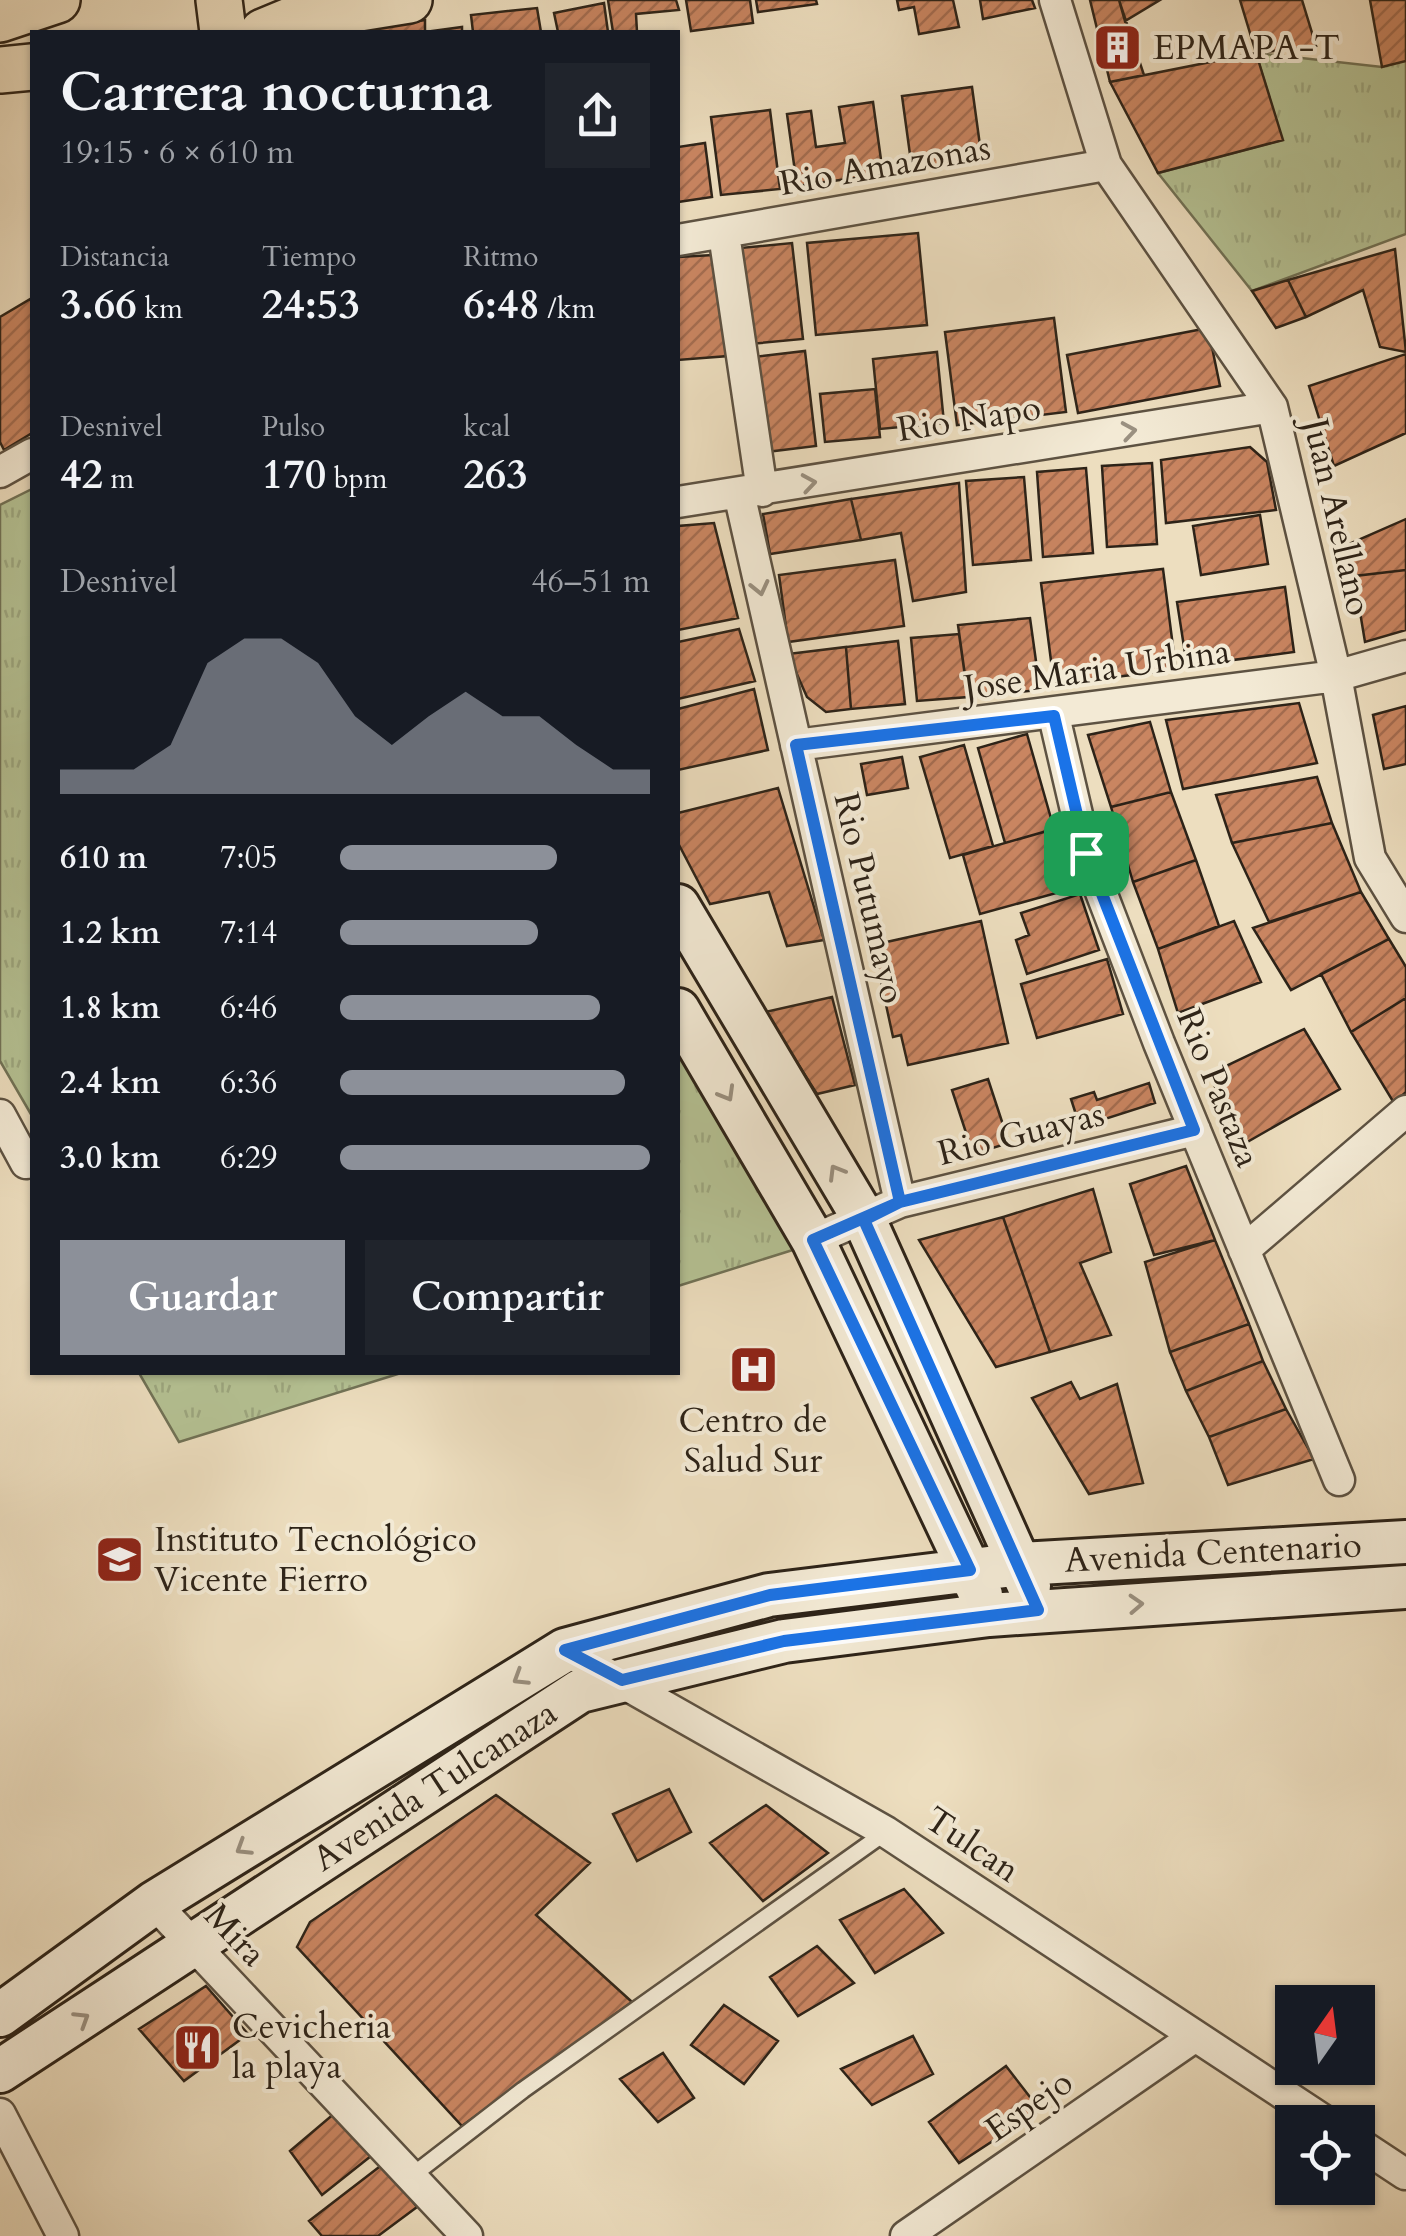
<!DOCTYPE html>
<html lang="es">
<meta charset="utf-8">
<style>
body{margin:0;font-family:Cardo,serif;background:#20242c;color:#f1f3f6;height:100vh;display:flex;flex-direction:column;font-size:38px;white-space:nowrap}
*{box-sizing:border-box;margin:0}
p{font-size:32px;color:#9ea1a6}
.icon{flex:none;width:55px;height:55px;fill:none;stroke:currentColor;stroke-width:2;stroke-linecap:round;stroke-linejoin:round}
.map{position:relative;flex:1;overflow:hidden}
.sheet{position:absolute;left:30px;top:30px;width:650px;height:1345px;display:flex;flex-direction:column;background:#171b24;border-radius:0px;box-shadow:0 2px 8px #0004}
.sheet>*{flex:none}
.needle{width:65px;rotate:14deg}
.tools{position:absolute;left:1275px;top:1985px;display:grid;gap:20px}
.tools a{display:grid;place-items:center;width:100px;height:100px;border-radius:0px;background:#171b24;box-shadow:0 2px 8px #0004;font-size:50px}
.pin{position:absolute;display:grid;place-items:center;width:85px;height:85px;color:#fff;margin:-42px;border-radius:20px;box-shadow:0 5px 15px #0006}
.round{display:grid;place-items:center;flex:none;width:105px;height:105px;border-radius:0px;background:#20242c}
.summary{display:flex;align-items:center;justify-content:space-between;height:170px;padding:0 30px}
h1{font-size:55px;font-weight:600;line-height:75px}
.figures{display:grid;grid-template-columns:repeat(3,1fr);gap:15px;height:170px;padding:10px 30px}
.figures div{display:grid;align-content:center}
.figures b{font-size:42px;font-weight:600}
.figures small{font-size:28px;font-weight:400}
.figures p{font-size:28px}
.chart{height:280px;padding:20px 30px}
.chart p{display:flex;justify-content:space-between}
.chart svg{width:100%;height:180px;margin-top:10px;fill:#8c9099;opacity:.7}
.button{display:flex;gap:20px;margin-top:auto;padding:20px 30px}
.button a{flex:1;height:115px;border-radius:0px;background:#8c9099;color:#fff;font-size:40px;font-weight:600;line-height:115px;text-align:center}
.button a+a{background:#20242c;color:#f1f3f6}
ul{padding:0 30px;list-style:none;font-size:32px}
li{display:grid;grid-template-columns:160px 120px 1fr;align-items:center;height:75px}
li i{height:25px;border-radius:12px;background:#8c9099}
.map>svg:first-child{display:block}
.park{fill:url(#park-tufts);stroke:#717256;stroke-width:2.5}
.building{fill:url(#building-hatch);stroke:#2d2318;stroke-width:2.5}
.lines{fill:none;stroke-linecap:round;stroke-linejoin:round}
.lane-casing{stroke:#5d5242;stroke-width:20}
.street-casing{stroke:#5d5242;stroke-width:35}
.secondary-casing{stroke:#2d2318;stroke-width:48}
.primary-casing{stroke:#2d2318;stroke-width:50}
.lane{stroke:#f3ead5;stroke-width:15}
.street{stroke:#f3ead5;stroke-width:30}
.secondary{stroke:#f3ead5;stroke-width:42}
.primary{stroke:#eddebf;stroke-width:45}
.oneway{stroke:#9a9080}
.route-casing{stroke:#fff;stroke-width:20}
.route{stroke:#1a73e8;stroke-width:12}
.labels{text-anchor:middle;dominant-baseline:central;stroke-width:8;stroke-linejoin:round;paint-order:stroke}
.poi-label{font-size:35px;fill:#2d2318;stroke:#f3ead5;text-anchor:start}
.street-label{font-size:35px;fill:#2d2318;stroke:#f3ead5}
</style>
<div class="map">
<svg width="1406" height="2236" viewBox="0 0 1406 2236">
<defs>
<pattern id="park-tufts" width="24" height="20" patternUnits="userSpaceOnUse" patternTransform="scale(2.5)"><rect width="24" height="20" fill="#b5c294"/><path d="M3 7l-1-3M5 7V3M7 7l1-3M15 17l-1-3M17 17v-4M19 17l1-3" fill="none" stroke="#9ca67f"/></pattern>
<pattern id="building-hatch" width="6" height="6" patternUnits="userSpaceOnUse" patternTransform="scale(2.5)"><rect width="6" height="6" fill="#c98561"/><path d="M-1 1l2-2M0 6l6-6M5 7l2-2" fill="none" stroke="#a46c4f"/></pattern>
</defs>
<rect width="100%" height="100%" fill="#eddebf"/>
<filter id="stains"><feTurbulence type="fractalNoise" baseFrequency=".002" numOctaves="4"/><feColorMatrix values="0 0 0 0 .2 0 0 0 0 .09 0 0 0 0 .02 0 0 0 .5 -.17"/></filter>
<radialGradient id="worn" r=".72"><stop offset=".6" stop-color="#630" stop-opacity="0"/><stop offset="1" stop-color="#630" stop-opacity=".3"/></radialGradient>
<path class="park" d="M1256 53 1382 67 1406 59V234L1252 291 1158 173 1282 140Z
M32 489V1116L0 1061V505Z
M678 1052 796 1249 678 1286Z
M139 1373H401L179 1442Z"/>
<path class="building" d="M608 0H676L679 10 636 14 637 32H613Z
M686 0H750L753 23 691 31Z
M756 0H816L817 4 758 12Z
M897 0H953L959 27 919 34 914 7 899 10Z
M980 0H1032L1035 8 983 19Z
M1090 0H1119L1144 75 1110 82Z
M1119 0H1160L1125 21Z
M1240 0H1302L1316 46 1256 53Z
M1370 0H1406V61L1382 67Z
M604 3 608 32H558L554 13Z
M537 8 541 32H473L471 15Z
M425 20V32L462 27V32H374V28Z
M1256 53 1283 140 1158 173 1110 82Z
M972 87 982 160 912 169 902 96Z
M873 102 883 174 797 186 787 114 811 111 816 147 845 143 839 107Z
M770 110 780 189 721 195 711 117Z
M705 143 712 197 678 202V147Z
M918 233 927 325 816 335 807 243Z
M792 243 803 339 750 344 740 248Z
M1395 249 1406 352 1380 347 1363 290 1306 317 1288 280Z
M713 255 728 356 678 360V257Z
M1288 280 1306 317 1276 328 1252 291Z
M32 298V433L4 450 0 442V317Z
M1054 318 1066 412 957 425 945 332Z
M1208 328 1220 386 1078 413 1067 355Z
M805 351 816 446 766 452 754 357Z
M937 352 944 423 880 429 873 359Z
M1406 354V433L1334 466 1309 386Z
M875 389 880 437 825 442 820 394Z
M1250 447 1267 462 1276 510 1166 523 1161 460Z
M1152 463 1157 544 1107 547 1102 466Z
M1086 468 1093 553 1043 557 1037 472Z
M1024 477 1031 560 973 565 966 481Z
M959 483 966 592 913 601 901 533 861 540 851 499Z
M851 499 861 540 770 554 763 514Z
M1260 515 1268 564 1201 575 1193 526Z
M1406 519V570L1354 576 1349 544Z
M714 523 738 618 678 630V526Z
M895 560 904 626 788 642 779 575Z
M1163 569 1176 670 1054 684 1041 583Z
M1406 570V630L1365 642 1354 576Z
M1285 587 1294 652 1187 666 1177 602Z
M1030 618 1040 690 968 697 958 625Z
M739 629 755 681 678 699V642Z
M959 634 968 697 917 701 911 638Z
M898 641 905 704 851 709 846 647Z
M846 647 851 709 826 712 807 697 788 654Z
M754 689 768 750 678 770V709Z
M1299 703 1317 763 1183 789 1166 720Z
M1406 706V764L1384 769 1373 715Z
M1150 722 1171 792 1111 807 1088 735Z
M1027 734 1054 829 1005 843 978 748Z
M964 745 993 846 950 858 920 757Z
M902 757 908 788 867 795 861 764Z
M1317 777 1332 823 1232 843 1216 795Z
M778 788 824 940 787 946 769 892 710 904 678 843V813Z
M1171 792 1196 860 1133 882 1111 807Z
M1332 823 1361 892 1269 922 1232 843Z
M1054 829 1071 889 980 914 963 855Z
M1196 860 1219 926 1158 949 1133 882Z
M1361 892 1389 939 1291 990 1253 928Z
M1080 894 1099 950 1027 974 1016 940 1029 935 1021 913Z
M981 921 1008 1043 908 1065 901 1035 893 1037 873 945Z
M1234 921 1261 982 1178 1013 1158 949Z
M1389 939 1406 967V998L1351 1032 1321 974Z
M1107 959 1123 1014 1037 1038 1021 984Z
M832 997 855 1085 817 1094 765 1012Z
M1406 998V1092L1394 1103 1351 1032Z
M1304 1029 1340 1089 1242 1145 1209 1074Z
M988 1079 1009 1143 973 1154 952 1090Z
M1149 1083 1155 1103 1080 1127 1071 1099 1094 1092 1097 1100Z
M1186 1166 1215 1240 1154 1255 1130 1184Z
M1093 1189 1111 1252 1080 1263 1111 1335 1050 1352 1003 1217Z
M1003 1217 1050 1352 996 1367 919 1240Z
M1215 1240 1249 1324 1170 1352 1145 1262Z
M1249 1324 1263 1361 1186 1391 1170 1352Z
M1263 1361 1286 1409 1209 1437 1186 1391Z
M1071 1382 1080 1399 1117 1384 1143 1483 1089 1494 1032 1398Z
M1286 1409 1314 1459 1228 1485 1209 1437Z
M669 1789 691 1832 637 1861 613 1814Z
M496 1795 590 1863 536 1915 632 2002 462 2126 297 1947 310 1922Z
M766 1805 828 1853 763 1901 710 1843Z
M904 1889 943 1933 875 1973 840 1920Z
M817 1946 854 1983 798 2016 770 1977Z
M206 1986 248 2034 184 2081 139 2029Z
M724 2005 778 2041 744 2084 691 2045Z
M913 2036 933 2074 872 2105 841 2069Z
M663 2053 694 2098 658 2122 620 2079Z
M1006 2066 1040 2110 959 2163 929 2122Z
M336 2112 371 2156 322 2195 290 2151Z
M383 2164 417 2207 378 2236H322L309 2221Z"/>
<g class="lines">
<defs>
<path id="lane" d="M413 2175 523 2090 886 1832"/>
<path id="street" d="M1055 0 1106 165 1272 407 1336 676 1370 858 1406 917
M724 234 762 491
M678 240 1106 165
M0 472 32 454
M739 493 900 1202
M678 502 1272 407
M1054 716 1086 853 1159 1043 1339 1480
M796 745 1336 676 1406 656
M0 1115 26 1163
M813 1240 900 1202 1195 1130
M1244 1250 1406 1111
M565 1650 886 1832 1326 2122
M154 1903 467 2236
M0 2114 63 2236
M1358 2143 1405 2174
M906 2236 1194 2037"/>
<path id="secondary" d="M678 906 864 1219 1029 1586
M678 1010 813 1240 981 1595
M0 2015 154 1903 565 1650 769 1595 1021 1564 1406 1542
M0 2071 580 1691 784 1641 989 1615 1406 1587"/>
<path id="primary" d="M219 0 223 32
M0 19 57 0
M263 32 297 18 409 0
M0 70 32 67"/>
</defs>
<use href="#lane" class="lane-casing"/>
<use href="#street" class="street-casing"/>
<use href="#secondary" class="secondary-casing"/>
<use href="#primary" class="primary-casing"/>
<use href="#lane" class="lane"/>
<use href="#street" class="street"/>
<use href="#secondary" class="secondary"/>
<use href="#primary" class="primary"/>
</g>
<defs><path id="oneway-chevron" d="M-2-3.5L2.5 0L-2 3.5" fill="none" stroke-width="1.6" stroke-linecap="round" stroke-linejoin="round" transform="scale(2.5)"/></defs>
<g class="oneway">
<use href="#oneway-chevron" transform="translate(1129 431) rotate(-9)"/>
<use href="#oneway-chevron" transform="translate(809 483) rotate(-9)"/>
<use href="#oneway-chevron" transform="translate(760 588) rotate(77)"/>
<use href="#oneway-chevron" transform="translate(727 1094) rotate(60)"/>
<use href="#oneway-chevron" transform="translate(836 1172) rotate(-121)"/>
<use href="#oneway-chevron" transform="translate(1136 1604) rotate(-3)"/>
<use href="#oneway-chevron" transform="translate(520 1678) rotate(148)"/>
<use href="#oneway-chevron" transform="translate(243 1848) rotate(148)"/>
<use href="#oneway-chevron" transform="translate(82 2019) rotate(-32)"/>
</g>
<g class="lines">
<defs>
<path id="route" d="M1086 853 1194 1130 900 1202 813 1240 970 1570 770 1595 565 1650 622 1680 784 1641 1038 1610 864 1220 900 1202 796 745 1054 716 1086 853"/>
</defs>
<use href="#route" class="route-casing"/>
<use href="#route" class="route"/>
</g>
<defs>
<symbol id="building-square" viewBox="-11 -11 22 22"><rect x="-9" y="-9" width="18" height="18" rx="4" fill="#8f2418" stroke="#f3ead5"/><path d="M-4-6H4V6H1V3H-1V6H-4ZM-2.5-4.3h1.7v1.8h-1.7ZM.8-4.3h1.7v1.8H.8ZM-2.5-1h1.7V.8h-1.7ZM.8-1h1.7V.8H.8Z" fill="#fff"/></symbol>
<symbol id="hospital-square" viewBox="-11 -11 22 22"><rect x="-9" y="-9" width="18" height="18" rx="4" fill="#8f2418" stroke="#f3ead5"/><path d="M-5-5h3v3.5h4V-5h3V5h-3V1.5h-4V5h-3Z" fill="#fff"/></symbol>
<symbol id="university-square" viewBox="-11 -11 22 22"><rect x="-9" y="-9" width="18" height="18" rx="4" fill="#8f2418" stroke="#f3ead5"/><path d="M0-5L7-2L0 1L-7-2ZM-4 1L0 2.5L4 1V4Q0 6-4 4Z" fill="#fff"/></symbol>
<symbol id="restaurant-square" viewBox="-11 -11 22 22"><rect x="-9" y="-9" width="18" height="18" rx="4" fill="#8f2418" stroke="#f3ead5"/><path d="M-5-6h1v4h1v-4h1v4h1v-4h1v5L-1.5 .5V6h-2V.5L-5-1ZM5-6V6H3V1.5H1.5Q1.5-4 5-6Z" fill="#fff"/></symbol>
</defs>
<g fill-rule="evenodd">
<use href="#building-square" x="1090" y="20" width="55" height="55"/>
<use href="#hospital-square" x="726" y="1342" width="55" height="55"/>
<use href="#university-square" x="92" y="1532" width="55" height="55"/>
<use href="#restaurant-square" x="170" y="2020" width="55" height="55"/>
</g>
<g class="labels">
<g class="poi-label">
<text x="1153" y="48">EPMAPA-T</text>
<text x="753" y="1421" text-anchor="middle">Centro de<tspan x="753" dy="40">Salud Sur</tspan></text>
<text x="154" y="1540">Instituto Tecnológico<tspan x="154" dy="40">Vicente Fierro</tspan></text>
<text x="232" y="2027">Cevicheria<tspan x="232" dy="40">la playa</tspan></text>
</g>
<g class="street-label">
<text transform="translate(885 166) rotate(-10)">Rio Amazonas</text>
<text transform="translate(969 419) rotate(-9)">Rio Napo</text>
<text transform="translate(1337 517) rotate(77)">Juan Arellano</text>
<text transform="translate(1097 670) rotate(-8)">Jose Maria Urbina</text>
<text transform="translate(869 898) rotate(77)">Rio Putumayo</text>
<text transform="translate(1218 1088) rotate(68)">Rio Pastaza</text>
<text transform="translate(1021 1134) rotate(-14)">Rio Guayas</text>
<text transform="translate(1213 1553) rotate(-3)">Avenida Centenario</text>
<text transform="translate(435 1786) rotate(-33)">Avenida Tulcanaza</text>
<text transform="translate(972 1845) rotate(34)">Tulcan</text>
<text transform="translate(235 1935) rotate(47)">Mira</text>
<text transform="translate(1029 2106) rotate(-35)">Espejo</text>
</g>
</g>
<rect width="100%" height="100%" filter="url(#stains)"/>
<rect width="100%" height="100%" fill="url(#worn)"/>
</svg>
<div class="tools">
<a><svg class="needle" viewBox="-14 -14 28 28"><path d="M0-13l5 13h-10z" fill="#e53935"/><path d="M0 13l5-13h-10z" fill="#9ea1a6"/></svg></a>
<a><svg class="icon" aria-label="locate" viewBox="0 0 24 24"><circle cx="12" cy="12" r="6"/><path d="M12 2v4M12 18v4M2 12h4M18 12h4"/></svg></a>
</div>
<div class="pin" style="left:1086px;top:853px;background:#1e9e55"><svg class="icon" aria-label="arrive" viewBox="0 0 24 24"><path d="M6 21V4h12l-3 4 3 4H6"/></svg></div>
<section class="sheet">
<div class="summary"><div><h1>Carrera nocturna</h1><p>19:15 · 6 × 610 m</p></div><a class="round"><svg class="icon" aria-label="share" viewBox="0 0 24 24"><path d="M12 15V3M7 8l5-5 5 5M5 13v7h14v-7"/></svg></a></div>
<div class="figures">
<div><p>Distancia</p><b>3.66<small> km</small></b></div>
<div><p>Tiempo</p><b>24:53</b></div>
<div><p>Ritmo</p><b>6:48<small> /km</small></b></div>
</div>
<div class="figures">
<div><p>Desnivel</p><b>42<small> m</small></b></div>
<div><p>Pulso</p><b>170<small> bpm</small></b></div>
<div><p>kcal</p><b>263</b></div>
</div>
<div class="chart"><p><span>Desnivel</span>46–51 m</p>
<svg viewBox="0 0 160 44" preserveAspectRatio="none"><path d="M0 44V38L10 38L20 38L30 32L40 12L50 6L60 6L70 12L80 25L90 32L100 25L110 19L120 25L130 25L140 32L150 38L160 38V44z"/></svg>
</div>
<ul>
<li><b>610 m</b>7:05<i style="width:70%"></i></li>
<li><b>1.2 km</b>7:14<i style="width:64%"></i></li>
<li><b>1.8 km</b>6:46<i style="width:84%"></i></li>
<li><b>2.4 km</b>6:36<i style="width:92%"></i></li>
<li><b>3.0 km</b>6:29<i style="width:100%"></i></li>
</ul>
<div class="button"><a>Guardar</a><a>Compartir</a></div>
</section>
</div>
